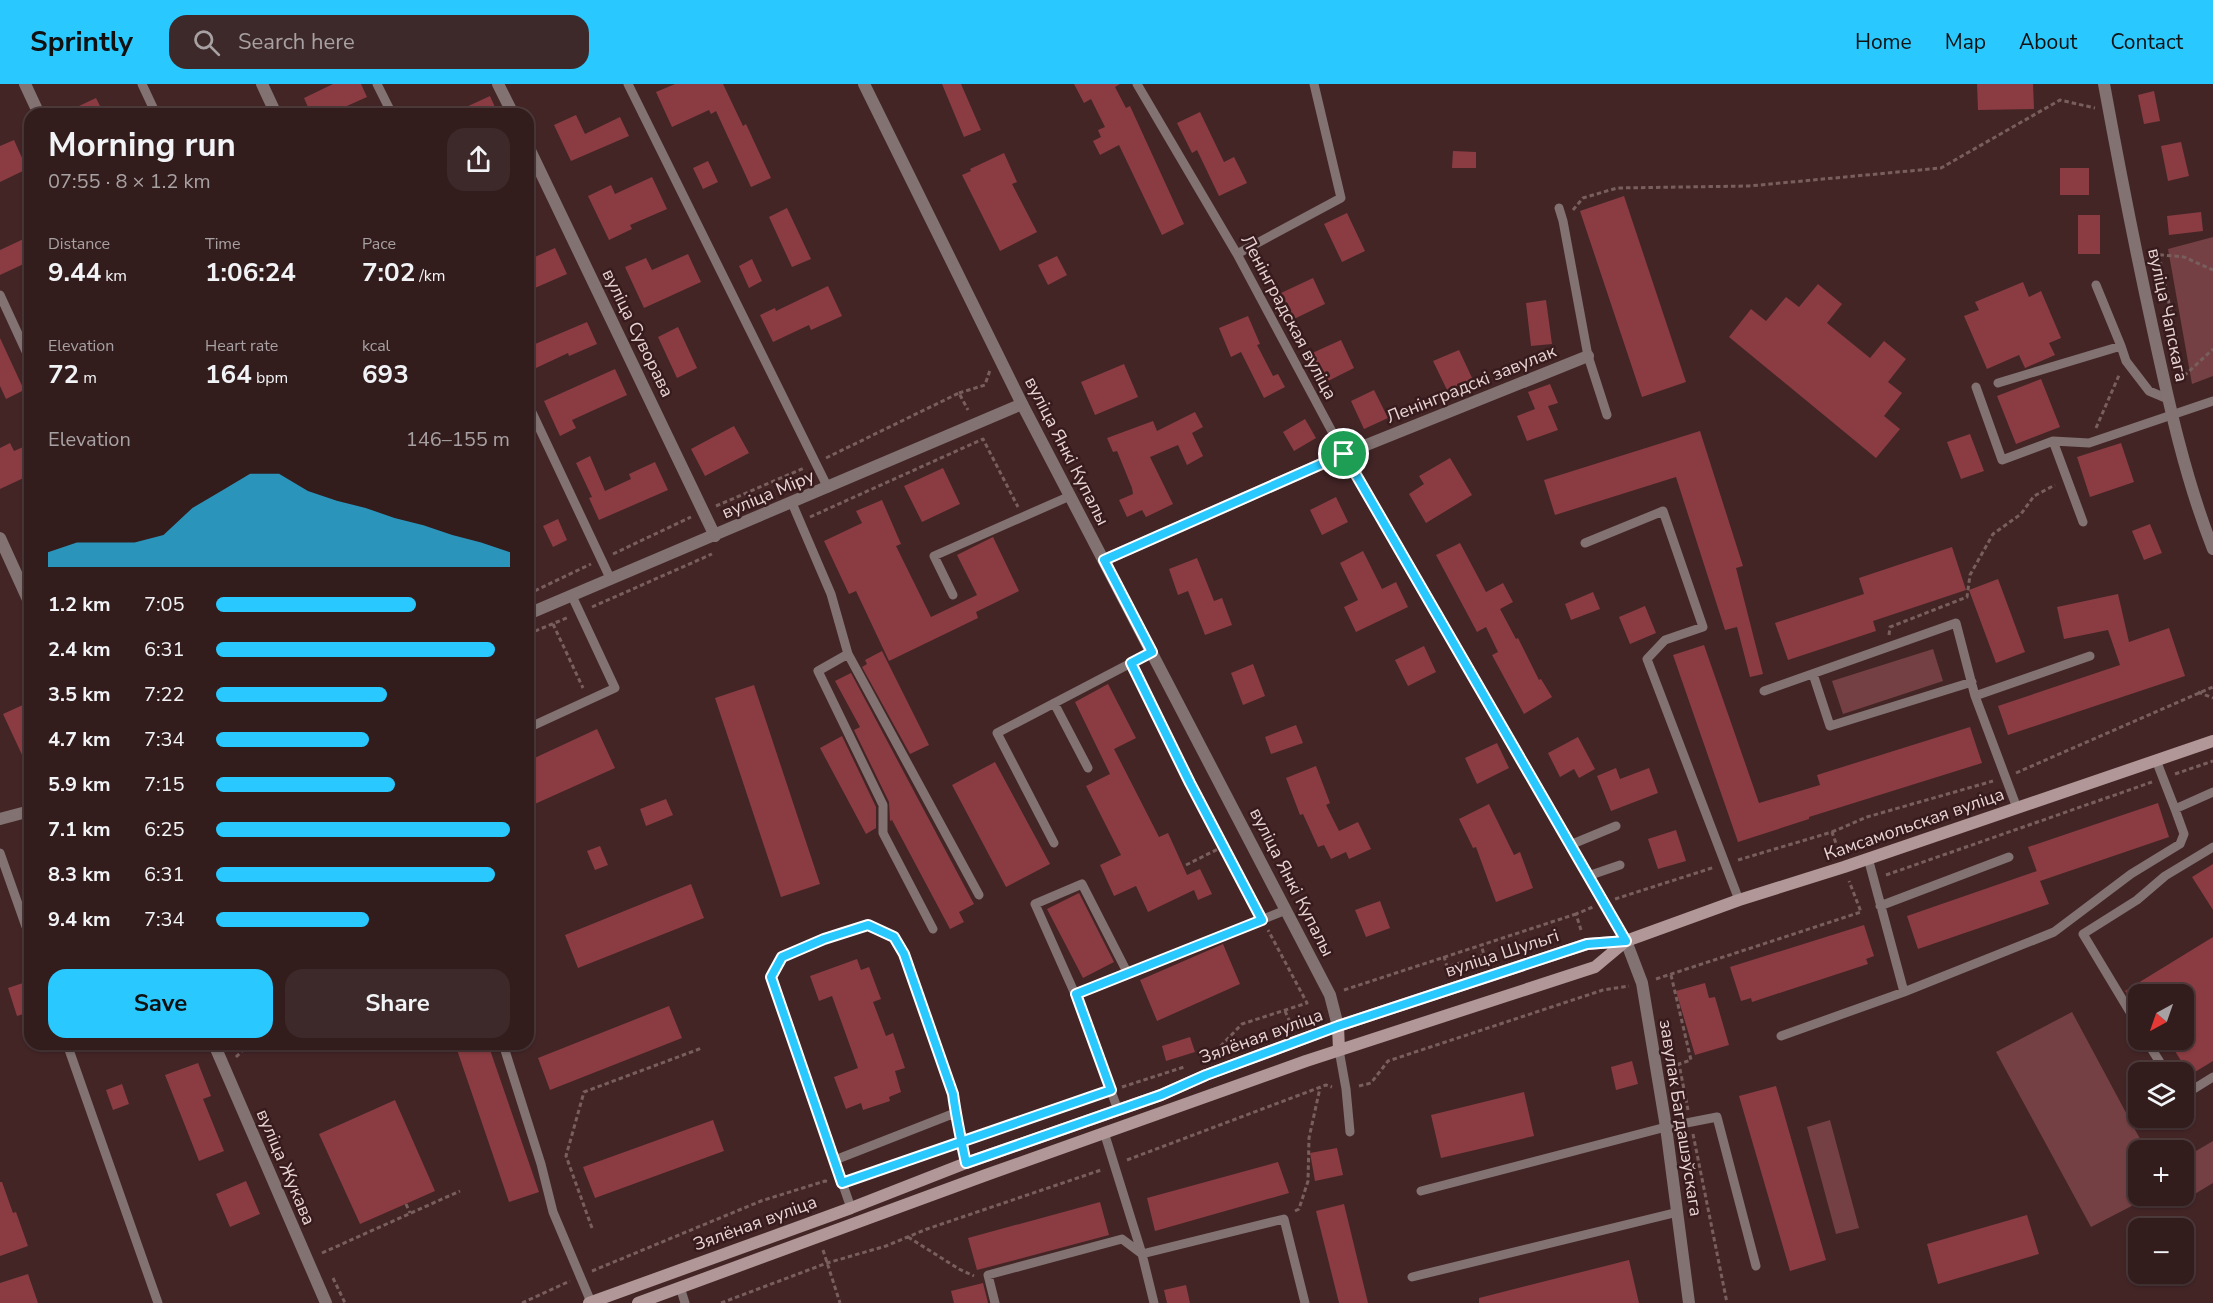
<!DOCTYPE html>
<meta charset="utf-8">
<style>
body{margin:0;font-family:"Nunito Sans",sans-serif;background:#3d2929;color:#f1f3f6;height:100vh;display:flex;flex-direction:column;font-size:22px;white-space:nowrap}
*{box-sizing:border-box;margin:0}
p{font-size:20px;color:#a8a1a3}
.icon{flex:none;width:33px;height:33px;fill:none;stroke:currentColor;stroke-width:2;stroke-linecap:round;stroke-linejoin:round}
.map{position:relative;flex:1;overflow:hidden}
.details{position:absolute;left:24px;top:24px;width:510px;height:942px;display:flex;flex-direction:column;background:#321c1c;border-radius:18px;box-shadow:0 2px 4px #0004,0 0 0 2px #4d3a3b}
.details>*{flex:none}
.needle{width:39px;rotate:220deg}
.tools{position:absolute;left:2128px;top:900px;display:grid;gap:12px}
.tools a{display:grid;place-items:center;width:66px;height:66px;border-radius:12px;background:#321c1c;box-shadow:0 2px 4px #0004,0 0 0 2px #4d3a3b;font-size:30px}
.pin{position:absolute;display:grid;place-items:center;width:51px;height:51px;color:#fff;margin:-26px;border:3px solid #fff;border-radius:50%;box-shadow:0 2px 6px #0007}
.round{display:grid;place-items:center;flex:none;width:63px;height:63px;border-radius:18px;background:#3d2929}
.headline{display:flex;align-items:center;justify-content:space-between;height:102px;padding:0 24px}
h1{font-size:33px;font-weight:700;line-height:45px}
.stats{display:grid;grid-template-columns:repeat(3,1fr);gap:9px;height:102px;padding:6px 24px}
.stats div{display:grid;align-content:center}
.stats b{font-size:26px;font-weight:700}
.stats small{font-size:16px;font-weight:400}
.stats p{font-size:16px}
.chart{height:168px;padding:12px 24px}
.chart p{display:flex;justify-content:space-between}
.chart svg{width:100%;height:108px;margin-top:6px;fill:#29c8ff;opacity:.7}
.button{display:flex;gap:12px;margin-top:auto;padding:12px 24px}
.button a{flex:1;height:69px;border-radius:18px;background:#29c8ff;color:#111;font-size:24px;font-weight:700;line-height:69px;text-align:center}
.button a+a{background:#3d2929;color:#f1f3f6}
ul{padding:0 24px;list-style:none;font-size:20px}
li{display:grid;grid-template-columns:96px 72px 1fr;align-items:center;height:45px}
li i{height:15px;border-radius:8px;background:#29c8ff}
header{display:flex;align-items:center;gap:36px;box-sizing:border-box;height:84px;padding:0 30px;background:#29c8ff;color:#111}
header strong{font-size:28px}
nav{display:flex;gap:33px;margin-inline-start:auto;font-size:21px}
.search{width:420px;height:54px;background:#3d2929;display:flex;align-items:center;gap:15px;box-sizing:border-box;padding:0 21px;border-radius:18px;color:#a8a1a3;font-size:22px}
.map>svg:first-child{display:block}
.green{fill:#744043}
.building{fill:#8a3c42}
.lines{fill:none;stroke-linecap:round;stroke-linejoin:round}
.path{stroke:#795e5e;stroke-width:3;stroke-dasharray:4.5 3;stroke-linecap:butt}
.service{stroke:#827272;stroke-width:9}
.minor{stroke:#827272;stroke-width:12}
.tertiary{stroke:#827272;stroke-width:12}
.secondary{stroke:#b19797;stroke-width:12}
.route-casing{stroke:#fff;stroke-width:12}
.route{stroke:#29c8ff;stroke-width:8}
.labels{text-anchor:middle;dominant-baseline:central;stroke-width:5;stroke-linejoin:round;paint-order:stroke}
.street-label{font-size:18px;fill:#e8d4d4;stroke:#381b1d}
</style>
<header>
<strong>Sprintly</strong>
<div class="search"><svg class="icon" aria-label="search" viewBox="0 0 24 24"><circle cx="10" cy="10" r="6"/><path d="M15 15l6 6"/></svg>Search here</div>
<nav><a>Home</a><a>Map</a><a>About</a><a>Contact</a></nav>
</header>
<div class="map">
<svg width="2213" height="1219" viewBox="0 0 2213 1219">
<rect width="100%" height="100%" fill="#432526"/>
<path class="green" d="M2213 153V292L2192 300 2168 165Z
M1933 565 1943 597 1843 630 1832 597Z
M2072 928 2146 1066H2139V1112H2151L2091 1143 1996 968Z
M1830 1036 1859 1144 1836 1150 1807 1043Z
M2213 1057V1099L2193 1111 2184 1095V1074Z"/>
<path class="building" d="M333 0H361L367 13 329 30H311L304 14Z
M675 0H723L743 42 746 40 771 94 751 103 716 27 711 30 709 26 672 43 656 8Z
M942 0H961L981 46 964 53Z
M1074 0H1120L1115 3 1126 24 1130 22 1184 140 1162 151 1119 61 1100 71 1093 57 1101 53 1098 46 1105 43 1091 15 1084 19Z
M1977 0H2033L2034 25 1978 26Z
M2154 7 2160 37 2144 40 2138 11Z
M490 12 498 30H451Z
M96 14 104 30H62Z
M1200 28 1224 78 1234 73 1247 99 1219 112 1197 66 1192 69 1177 39Z
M576 31 585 50 620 33 629 52 571 77 554 41Z
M14 56 27 85 0 98V62Z
M2181 58 2189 92 2168 97 2161 62Z
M1453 67 1476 68V84H1452Z
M1004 69 1017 98 1012 100 1037 148 1000 167 962 91 971 87 970 85Z
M708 77 718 98 703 105 693 84Z
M2060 84H2089V111H2060Z
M652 93 667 125 630 141 632 145 609 156 588 112 611 101 615 110Z
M1624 112 1686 298 1642 313 1580 127Z
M787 124 811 175 792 183 769 133Z
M2201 128 2203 147 2169 151 2167 132Z
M1347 129 1365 167 1342 178 1324 140Z
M2078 131H2100V170H2078Z
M30 152V177L0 191V166Z
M555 164 567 190 528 207V176Z
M688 170 701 198 644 224 625 183 646 174 652 186Z
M1057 172 1067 191 1048 201 1038 181Z
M752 175 762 197 749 204 739 182Z
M1313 194 1325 220 1294 235 1281 209Z
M2023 198 2029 213 2041 207 2061 254 2049 259 2055 271 2025 284 2019 271 1987 285 1964 232 1979 226 1975 218Z
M1818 200 1842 220 1827 239 1870 274 1884 257 1906 275 1888 298 1902 309 1884 332 1900 345 1876 374 1729 253 1751 225 1766 237 1786 213 1799 223Z
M828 202 842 232 811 246 809 241 773 258 760 231 775 224 776 227Z
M1546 216 1552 260 1531 262 1526 219Z
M1248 232 1260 260 1257 261 1273 292 1278 290 1285 303 1264 314 1241 268 1231 273 1219 244Z
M587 238 597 260 569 272 568 269 536 284 528 268V263Z
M678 243 697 284 677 294 658 253Z
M0 254 24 306 6 315 0 302Z
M1341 256 1354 284 1324 299 1310 270Z
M1459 266 1473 296 1448 308 1433 277Z
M1124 280 1138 313 1095 331 1081 298Z
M615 285 627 311 572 336 576 344 560 352 544 317Z
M2041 295 2060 343 2016 360 1997 312Z
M1550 300 1558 319 1548 322 1558 346 1527 357 1517 332 1535 325 1528 308Z
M1374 306 1388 334 1364 345 1351 317Z
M1195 328 1203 343 1192 349 1203 372 1187 381 1178 361 1150 373 1173 420 1146 433 1142 426 1127 433 1119 416 1133 410 1132 404 1117 367 1113 368 1107 354 1153 337 1157 347Z
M1305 335 1316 354 1294 367 1283 348Z
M734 342 749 369 705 392 691 365Z
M1700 347 1743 482 1736 484 1763 590 1750 593 1737 543 1725 546 1676 393 1555 431 1544 396Z
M1970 350 1984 387 1961 395 1947 358Z
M10 359 14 367 30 360V391L0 405V364Z
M2121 359 2134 398 2090 413 2077 373Z
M590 372 605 407 631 395 629 390 655 378 668 406 599 436 589 414 592 413 576 379Z
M1450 374 1472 411 1426 439 1409 410 1424 400 1419 392Z
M943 384 960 420 922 438 904 402Z
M1336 413 1348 438 1322 451 1310 426Z
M882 416 901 460 896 462 931 533 977 511 957 471 993 453 1019 507 976 528 978 534 889 577 856 507 849 510 824 457 862 439 856 427Z
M558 435 567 456 553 463 543 442Z
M2150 440 2162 469 2144 476 2132 447Z
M1460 459 1486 508 1503 499 1513 518 1500 525 1516 555 1518 554 1539 596 1541 595 1552 613 1524 630 1492 571 1498 568 1486 543 1477 548 1436 471Z
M1952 463 1966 506 1873 537 1876 547 1788 576 1775 539 1864 510 1859 494Z
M1363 467 1382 505 1396 498 1408 523 1356 548 1344 523 1358 516 1340 479Z
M1197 474 1214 517 1222 514 1232 541 1205 551 1188 507 1178 511 1169 485Z
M1998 495 2025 568 1996 579 1969 506Z
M1593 508 1600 525 1571 536 1565 520Z
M2118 510 2129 558 2169 544 2185 592 2008 651 1998 622 2120 581 2108 546 2064 555 2057 523Z
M1645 522 1656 549 1630 560 1619 533Z
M1704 561 1759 719 1820 701 1817 691 1970 643 1982 679 1809 733V735L1738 758 1673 571Z
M1424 562 1436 588 1408 602 1395 576Z
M882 567 929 661 910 670 862 583 867 580 865 576Z
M1253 580 1265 612 1243 621 1231 589Z
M851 589 974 820 959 828 964 838 950 845 892 736 890 737 889 718 854 646 860 643 835 597Z
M1108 600 1136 654 1114 665 1159 753 1168 749 1187 791 1200 785 1212 810 1198 816 1194 806 1148 828 1136 802 1114 812 1100 781 1121 771 1086 702 1110 690 1075 618Z
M754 601 820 800 781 813 715 614Z
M25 620 30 630V688L3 630Z
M1296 641 1303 659 1271 670 1265 653Z
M597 645 615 684 528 723V677Z
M842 652 876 723V744L866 750 820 664Z
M1578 653 1595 685 1579 694 1574 685 1560 693 1548 669Z
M1497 659 1509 684 1477 700 1465 674Z
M995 678 1050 780 1006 803 952 701Z
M1316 682 1330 719 1326 721 1339 747 1358 738 1371 765 1349 775 1346 768 1331 775 1324 761 1318 763 1303 730 1300 731 1286 694Z
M1616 684 1620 695 1649 684 1658 709 1611 727 1597 692Z
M666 715 673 731 646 742 640 725Z
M2158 719 2169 753 2040 797 2049 820 1918 865 1907 832 2037 787 2040 796 2028 763Z
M1489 720 1514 771 1520 768 1533 804 1496 818 1476 763 1473 764 1459 735Z
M1676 746 1686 777 1658 785 1648 755Z
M600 762 608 781 595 786 587 767Z
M2213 780V826L2192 793Z
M691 800 704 834 578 884 565 851Z
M1079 809 1114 878 1083 894 1047 825Z
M1380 817 1390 844 1366 853 1355 826Z
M1864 841 1874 872 1866 875 1868 880 1752 918 1751 914 1741 917 1730 883Z
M2213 853V977L2190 991 2168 956H2184V910H2127L2125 907Z
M1223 860 1240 900 1157 937 1140 896Z
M857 875 861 886 869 883 881 915 873 918 886 952 893 949 905 984 895 987 901 1008 889 1013 890 1017 863 1026 861 1019 846 1025 834 993 858 984 832 912 819 917 810 892Z
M26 898 30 909V928L17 932 8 904Z
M1705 899 1709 914 1715 913 1729 961 1695 971 1676 907Z
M669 922 682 954 550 1006 538 974Z
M1190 953 1195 968 1166 977 1162 962Z
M455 960H488L539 1108 509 1118Z
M1632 977 1638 1000 1616 1006 1611 983Z
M198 979 211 1012 203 1015 224 1067 199 1077 165 991Z
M122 1000 129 1020 113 1026 106 1006Z
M1776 1002 1826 1176 1790 1187 1739 1012Z
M1524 1008 1534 1052 1441 1074 1431 1031Z
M395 1016 435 1107 360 1140 319 1050Z
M713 1036 724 1067 595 1114 583 1083Z
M1337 1064 1343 1091 1315 1097 1310 1069Z
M1278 1078 1289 1109 1155 1147 1147 1114Z
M246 1097 260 1130 230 1143 216 1110Z
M0 1098H2L13 1129 16 1128 28 1162 0 1172Z
M1100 1118 1109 1151 977 1186 968 1154Z
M1344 1120 1368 1219H1339L1316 1127Z
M2027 1131 2039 1170 1938 1200 1927 1160Z
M1629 1176 1639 1219H1479V1214Z
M28 1190 38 1219H0V1199Z
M983 1199 988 1219H954L951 1207Z
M1186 1201 1190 1219H1167L1164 1206Z"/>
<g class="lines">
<path class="path" d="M1573 126 1583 114 1617 104 1749 102 1941 84 2060 16 2095 24
M2152 170 2184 173 2213 186
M2159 171 2184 292
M2184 292 2213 265
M959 309 985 301 990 286
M2096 344 2120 289
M826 374 959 309 968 326
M716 422 804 384
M810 433 983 355 1018 423
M613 470 691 433
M528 510 591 480
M592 523 712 470
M553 540 583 604
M528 550 569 533
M1889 551 1890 543 1967 513 1970 491 1993 450 2021 430 2034 412 2055 401
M1137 590 1190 699 1257 824
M2198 608 2213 614
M2016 689 2213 603
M2175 690 2213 677
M1832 748 1867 733 1993 697
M1738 776 1832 748 1840 771
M1186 781 1224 762
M1886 791 2152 698
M1615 815 1715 783
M1581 846 1576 830 1593 823
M1444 872 1447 883 1484 871 1481 860
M1671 891 1691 976 1679 980 1688 1026
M1656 895 1861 828 1849 797
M1344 906 1576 830
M1285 927 1293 945
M236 973 249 960
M1210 973 1242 940 1307 919 1268 846
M1359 1002 1371 999 1388 977 1603 906 1629 902
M1122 1003 1184 983
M1693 1050 1727 1219
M974 1053 1099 1010
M1127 1076 1326 1001 1332 1003
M855 1094 948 1062
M406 1120 410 1129
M1295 1127 1299 1125 1308 1097 1309 1054 1320 1004
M592 1144 566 1072 584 1008 702 964
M908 1153 959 1185 974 1192
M823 1166 840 1219
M322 1169 460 1107
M592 1187 761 1117 825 1097 829 1098
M333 1194 345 1219
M522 1219 570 1197
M721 1219 827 1179 886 1162 927 1145 1101 1086"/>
<path class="service" d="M142 0 156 30
M377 0 392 30
M628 0 828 404
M1137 0 1237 170 1344 370 1626 857
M1559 124 1563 137 1588 272 1607 331
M1237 170 1341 114 1314 0
M2096 201 2121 262
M0 211 30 276
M1998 299 2121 262 2126 277 2149 307 2168 315
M1976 303 2002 376 2053 357
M528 320 611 496
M792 419 831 510 848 570 818 587 883 721V749L933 845
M2083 438 2053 357 2089 359 2213 317
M1585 459 1663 427 1703 543 1665 556 1647 575 1739 816
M953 511 934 472 1070 412
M848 570 979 811
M1813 590 1830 642 1972 598
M1764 607 1956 539 1975 612
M1054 619 1088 684
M528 644 615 604 572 512
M2156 676 2175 725 2213 708
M2017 724 1975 612 2090 572
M1054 759 997 649 1152 568
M1570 761 1616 742
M0 769 30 854
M1588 792 1620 781
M1880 822 2009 773
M1128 890 1082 800 1035 820 1075 910 1286 826
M1904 908 2054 848 2131 790 2180 760 2184 750 2175 725
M1075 910 1118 1026
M2139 943 2083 850 2137 816 2165 792 2213 763
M1781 952 1904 908 1868 774
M2146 956 2166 988
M67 960 158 1219
M503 960 541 1080 553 1128 591 1218
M1339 966 1346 1005 1350 1048
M2184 1011 2213 993
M955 1029 966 1079
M835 1076 955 1029 953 1010 904 870 894 853 868 841 824 855 782 873 771 893 851 1124
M1421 1107 1666 1043 1717 1033 1756 1182
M1412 1193 1678 1128
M680 1203 685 1219
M995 1219 988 1191 1122 1155 1142 1170 1104 1048
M1154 1219 1142 1170 1284 1135 1305 1219"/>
<path class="minor" d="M25 0 39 30
M262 0 276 30
M498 0 513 30
M2104 0C2119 82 2135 164 2153 246 2169 320 2185 394 2213 465
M528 62 715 452
M0 454 30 520
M1104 476 1344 370 1588 272
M528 530 1022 320
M0 735 30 727
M214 960 326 1219"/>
<path class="tertiary" d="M864 0 1022 320 1330 911 1338 942
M1626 857 1642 899 1666 1043 1689 1219"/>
<path class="secondary" d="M1338 942 1339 966
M589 1219 851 1124 966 1079 1161 1011 1206 991 1338 942 1587 860 1626 857 1739 816 1844 783 2213 657
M638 1219 986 1091 1306 977 1595 883 1626 857"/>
</g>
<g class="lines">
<defs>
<path id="route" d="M1344 370 1104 476 1152 568 1131 579 1190 699 1262 836 1076 910 1111 1006 842 1099 771 893 782 873 824 855 868 841 894 853 904 870 953 1010C956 1033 961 1056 966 1079L1161 1011 1206 991 1338 942 1587 860 1626 857 1344 370"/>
</defs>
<use href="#route" class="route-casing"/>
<use href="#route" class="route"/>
</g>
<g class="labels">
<g class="street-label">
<text transform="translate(2168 231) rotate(78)">вуліца Чапскага</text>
<text transform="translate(1289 233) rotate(62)">Ленінградская вуліца</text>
<text transform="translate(638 249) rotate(64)">вуліца Суворава</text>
<text transform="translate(1471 300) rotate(-22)">Ленінградскі завулак</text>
<text transform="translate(1067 367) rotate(63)">вуліца Янкі Купалы</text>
<text transform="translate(768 410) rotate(-23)">вуліца Міру</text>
<text transform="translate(1914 740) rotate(-19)">Камсамольская вуліца</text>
<text transform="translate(1292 798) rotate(63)">вуліца Янкі Купалы</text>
<text transform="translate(1502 869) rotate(-18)">вуліца Шульгі</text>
<text transform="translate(1261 952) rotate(-20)">Зялёная вуліца</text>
<text transform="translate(1681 1034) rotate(81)">завулак Багдашэўскага</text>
<text transform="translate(286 1083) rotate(67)">вуліца Жукава</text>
<text transform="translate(755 1139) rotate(-20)">Зялёная вуліца</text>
</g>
</g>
</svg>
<div class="tools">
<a><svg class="needle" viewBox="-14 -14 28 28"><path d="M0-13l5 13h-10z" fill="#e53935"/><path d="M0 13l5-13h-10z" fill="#a8a1a3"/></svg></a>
<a><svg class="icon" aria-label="layers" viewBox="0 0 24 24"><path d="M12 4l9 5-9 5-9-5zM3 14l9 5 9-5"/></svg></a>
<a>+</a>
<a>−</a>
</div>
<div class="pin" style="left:1344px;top:370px;background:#1e9e55"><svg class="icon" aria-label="arrive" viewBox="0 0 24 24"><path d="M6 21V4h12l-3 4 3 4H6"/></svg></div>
<section class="details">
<div class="headline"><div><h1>Morning run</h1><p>07:55 · 8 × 1.2 km</p></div><a class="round"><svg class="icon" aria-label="share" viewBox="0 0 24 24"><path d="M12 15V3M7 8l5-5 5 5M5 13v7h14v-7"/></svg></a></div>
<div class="stats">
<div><p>Distance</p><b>9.44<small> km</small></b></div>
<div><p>Time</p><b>1:06:24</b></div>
<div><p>Pace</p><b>7:02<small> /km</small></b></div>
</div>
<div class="stats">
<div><p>Elevation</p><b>72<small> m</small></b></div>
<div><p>Heart rate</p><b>164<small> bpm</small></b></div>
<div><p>kcal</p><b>693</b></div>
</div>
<div class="chart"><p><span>Elevation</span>146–155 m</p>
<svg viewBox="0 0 160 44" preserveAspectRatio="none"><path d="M0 44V38L10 34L20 34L30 34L40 31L50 20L60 13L70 6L80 6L90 13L100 17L110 20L120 24L130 27L140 31L150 34L160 38V44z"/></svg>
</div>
<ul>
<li><b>1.2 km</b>7:05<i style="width:68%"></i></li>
<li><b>2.4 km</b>6:31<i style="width:95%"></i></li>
<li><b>3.5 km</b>7:22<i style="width:58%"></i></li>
<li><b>4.7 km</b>7:34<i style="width:52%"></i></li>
<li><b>5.9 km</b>7:15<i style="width:61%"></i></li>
<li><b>7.1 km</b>6:25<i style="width:100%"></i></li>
<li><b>8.3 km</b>6:31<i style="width:95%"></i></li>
<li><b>9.4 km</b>7:34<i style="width:52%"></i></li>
</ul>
<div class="button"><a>Save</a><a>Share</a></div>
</section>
</div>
